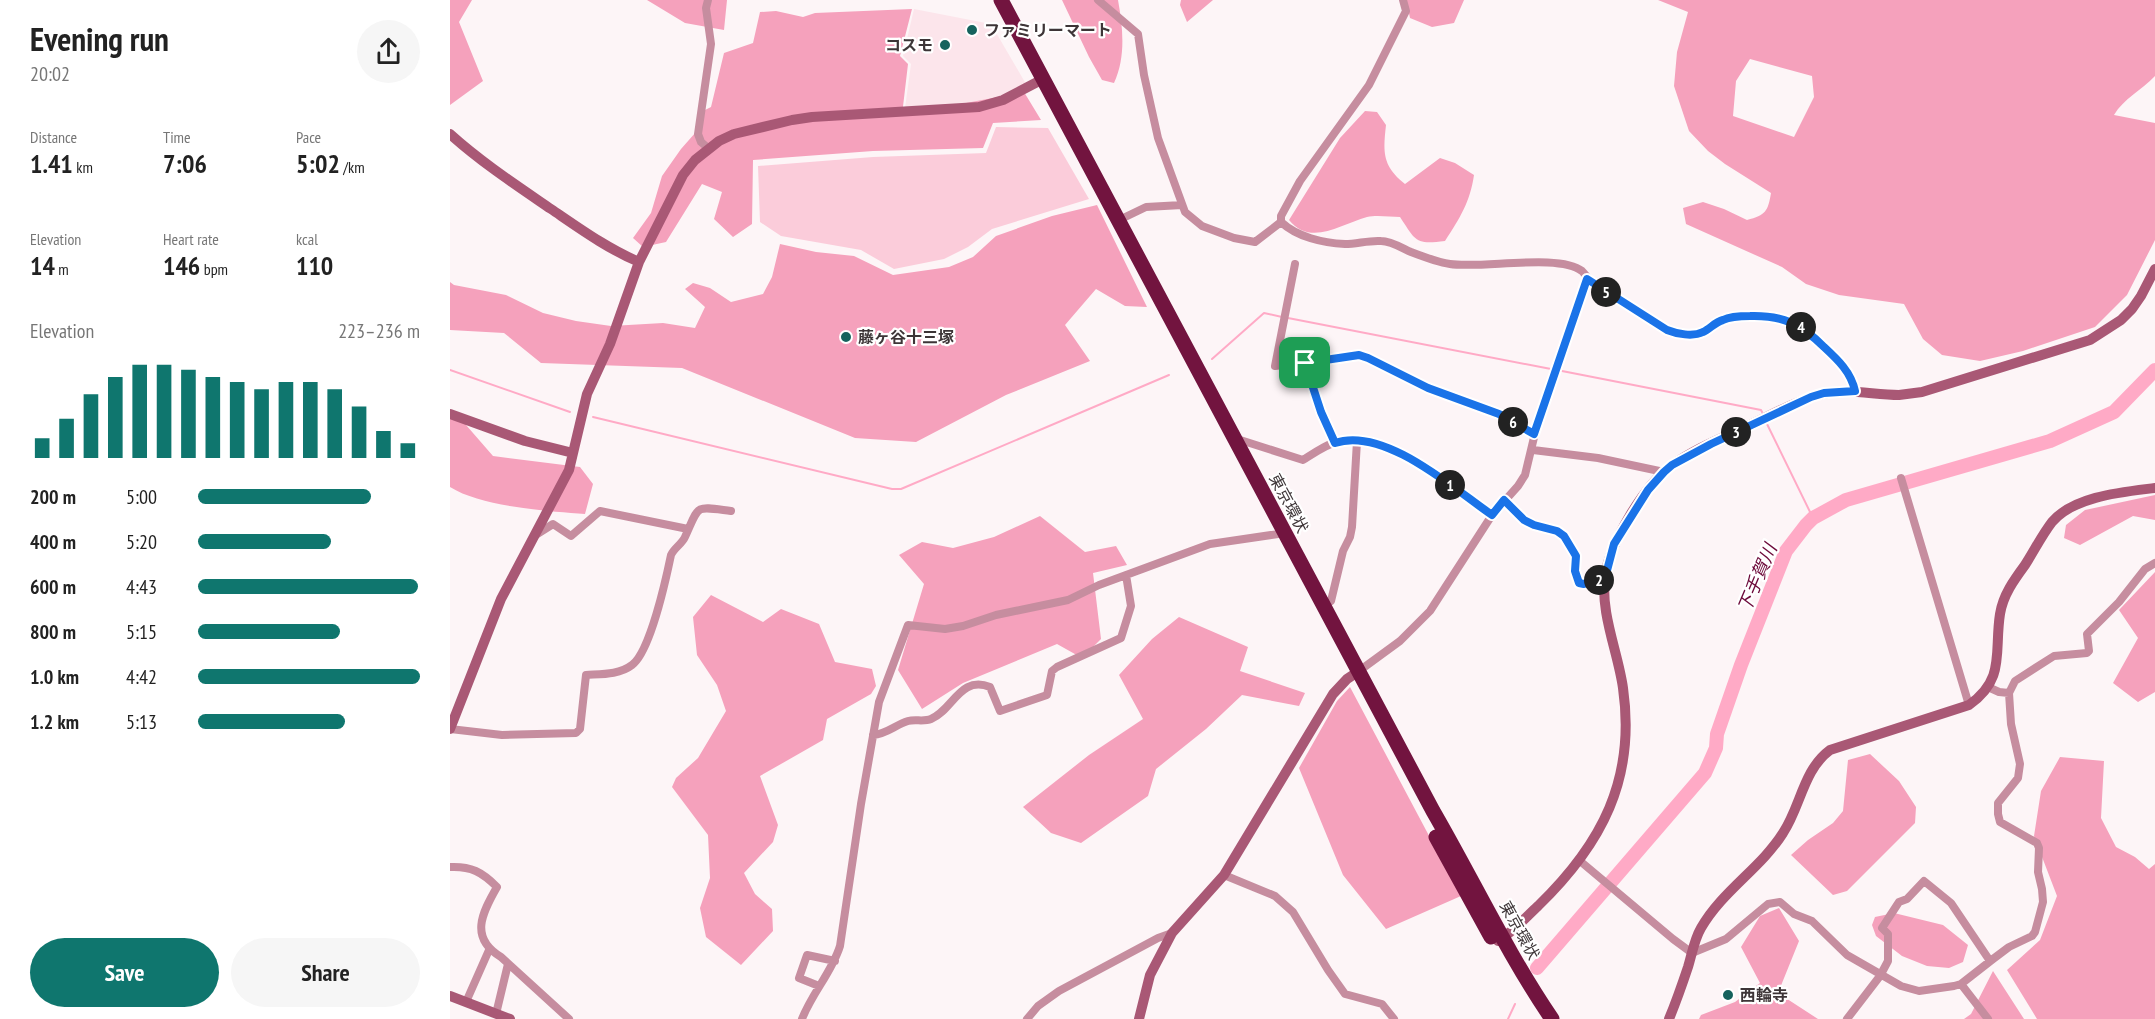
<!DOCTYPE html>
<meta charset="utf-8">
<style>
body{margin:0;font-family:"PT Sans Narrow","Noto Sans JP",sans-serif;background:#f6f6f6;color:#222;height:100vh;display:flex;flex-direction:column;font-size:22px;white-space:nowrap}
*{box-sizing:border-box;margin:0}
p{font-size:20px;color:#767676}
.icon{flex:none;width:33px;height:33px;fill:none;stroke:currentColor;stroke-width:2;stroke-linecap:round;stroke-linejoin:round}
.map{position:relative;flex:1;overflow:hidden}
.panel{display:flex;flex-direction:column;background:#fff;width:450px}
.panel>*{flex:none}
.pin{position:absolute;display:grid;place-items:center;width:51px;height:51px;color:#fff;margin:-26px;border-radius:12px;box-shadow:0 3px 9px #0006}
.km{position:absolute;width:30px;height:30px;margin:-15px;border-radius:50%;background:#222;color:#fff;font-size:16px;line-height:30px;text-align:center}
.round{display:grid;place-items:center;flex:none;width:63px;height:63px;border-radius:32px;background:#f6f6f6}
.summary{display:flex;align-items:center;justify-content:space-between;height:102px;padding:0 30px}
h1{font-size:33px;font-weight:600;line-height:45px}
.figures{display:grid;grid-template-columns:repeat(3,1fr);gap:9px;height:102px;padding:6px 30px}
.figures div{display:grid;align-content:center}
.figures b{font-size:26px;font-weight:600}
.figures small{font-size:16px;font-weight:400}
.figures p{font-size:16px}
.chart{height:168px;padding:12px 30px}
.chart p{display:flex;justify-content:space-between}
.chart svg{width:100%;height:108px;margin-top:6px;stroke:#0f766e;stroke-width:6}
.button{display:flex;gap:12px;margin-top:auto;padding:12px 30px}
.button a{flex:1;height:69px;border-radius:36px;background:#0f766e;color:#fff;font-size:24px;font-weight:600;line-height:69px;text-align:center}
.button a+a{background:#f6f6f6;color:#222}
ul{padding:0 30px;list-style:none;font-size:20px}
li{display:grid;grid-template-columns:96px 72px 1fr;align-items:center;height:45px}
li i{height:15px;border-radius:8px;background:#0f766e}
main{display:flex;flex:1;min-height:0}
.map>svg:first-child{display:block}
.built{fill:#fce5eb}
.green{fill:#fbccda}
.forest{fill:#f5a1bc;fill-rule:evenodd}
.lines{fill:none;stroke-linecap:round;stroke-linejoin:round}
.stream{stroke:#ffaac6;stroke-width:2}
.river{stroke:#ffaac6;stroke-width:14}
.street{stroke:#c68d9f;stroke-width:8}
.secondary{stroke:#a95875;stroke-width:10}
.highway{stroke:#72143f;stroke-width:15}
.route-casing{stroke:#fff;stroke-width:12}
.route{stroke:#1a73e8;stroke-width:8}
.poi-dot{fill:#15625d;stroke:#fff;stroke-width:2}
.labels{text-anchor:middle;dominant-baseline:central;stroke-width:4.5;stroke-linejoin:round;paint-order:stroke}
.poi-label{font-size:16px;font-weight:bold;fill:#3d3537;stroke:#fff;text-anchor:start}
.street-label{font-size:16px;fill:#3d3537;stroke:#fff}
.water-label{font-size:18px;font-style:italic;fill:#6c0839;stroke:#fff}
</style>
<main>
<section class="panel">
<div class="summary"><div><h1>Evening run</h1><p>20:02</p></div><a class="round"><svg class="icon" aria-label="share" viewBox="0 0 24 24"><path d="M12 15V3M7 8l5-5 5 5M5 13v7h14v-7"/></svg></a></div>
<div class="figures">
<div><p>Distance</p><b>1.41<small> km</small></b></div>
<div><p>Time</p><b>7:06</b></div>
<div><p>Pace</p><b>5:02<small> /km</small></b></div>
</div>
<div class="figures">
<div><p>Elevation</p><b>14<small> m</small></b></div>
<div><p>Heart rate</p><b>146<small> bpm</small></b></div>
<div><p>kcal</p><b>110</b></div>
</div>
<div class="chart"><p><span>Elevation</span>223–236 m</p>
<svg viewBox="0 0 160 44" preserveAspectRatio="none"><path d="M5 44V36M15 44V28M25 44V18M35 44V11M45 44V6M55 44V6M65 44V8M75 44V11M85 44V13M95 44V16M105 44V13M115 44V13M125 44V16M135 44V23M145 44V33M155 44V38"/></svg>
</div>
<ul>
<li><b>200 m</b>5:00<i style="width:78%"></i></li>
<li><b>400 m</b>5:20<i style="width:60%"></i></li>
<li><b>600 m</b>4:43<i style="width:99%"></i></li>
<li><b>800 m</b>5:15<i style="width:64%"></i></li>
<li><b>1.0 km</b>4:42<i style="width:100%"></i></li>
<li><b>1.2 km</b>5:13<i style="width:66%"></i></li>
</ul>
<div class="button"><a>Save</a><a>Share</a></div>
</section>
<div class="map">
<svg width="1705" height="1019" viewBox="0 0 1705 1019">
<rect width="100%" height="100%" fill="#fdf5f7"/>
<path class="built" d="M464 9 541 24 576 84 538 103 455 108 461 64 453 56Z"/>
<path class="green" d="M546 127 598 128 639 199 542 229 518 247 494 259 444 269 411 250 331 236 310 222 308 166 423 157 536 153Z"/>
<path class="forest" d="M0 0H22L9 22 33 81 0 105Z
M197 0H277L274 30 235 23Z
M612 0H668C673 28 676 57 664 83L652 80 639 57Z
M731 0H763L737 22 730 5Z
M956 0H1014L1004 23 982 27 960 18Z
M1208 0H1705V76C1692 90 1673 99 1664 115L1705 123V240L1677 295 1645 327 1573 351 1530 361 1492 355 1473 339 1454 304 1389 295 1356 284 1332 267 1236 224 1233 208 1253 202 1274 209 1297 220C1316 215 1318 211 1321 193L1275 164 1258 151 1239 131 1224 86 1227 52 1238 12ZM1300 59 1362 76 1364 97 1344 137 1283 116 1286 81Z
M462 9 450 56 458 64 452 115 574 92 591 120 543 123 533 148 423 151 303 160 302 224 283 237 264 219 272 192 252 184 216 242 193 247 183 238 201 213 212 176 231 149 253 124 251 112 261 107 274 53 303 43 310 12 326 11 353 17 365 13Z
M915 111 927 112 936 125C933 152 932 166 955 184L990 158 1005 163 1024 175C1020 202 1010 218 995 241 965 245 966 241 950 217 940 217 927 215 917 217 891 224 861 247 839 220L890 138Z
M647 205 697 307 675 306 646 289 615 325 640 361 556 395 466 442 405 438 232 368 91 363 54 333 0 330V282L4 285 56 295 93 313 126 321 161 326 213 323 245 328 255 307 235 289 243 283 260 288 281 302 313 294 322 277 330 244 366 252 404 256 443 275 499 267 523 257 546 236 602 216Z
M0 410H3L43 456 130 467 143 484 135 514C96 511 32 507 0 487Z
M1705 495V520L1683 516 1630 545 1614 538 1616 525 1635 510Z
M590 516 635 552 666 546 677 565 643 573 651 639 632 658 607 644 513 683 472 709 448 670 474 584 449 555 472 542 503 548 544 537Z
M1705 572V692L1688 702 1663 683 1688 638 1669 610Z
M261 595 313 622 331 609 369 624 385 662 422 669 426 686 421 694 377 719 373 740 310 776 328 825 323 842 294 873 305 894 322 909 323 931 291 965 256 937 250 908 260 878 258 835 222 787 226 778 248 758 276 711 267 685 247 655 243 617Z
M729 617 798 647 790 671 855 693 849 706 792 695 756 729 706 769 698 796 631 843 601 833 573 807 639 755 693 719 669 675 702 639Z
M900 687 1011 896 936 929 893 875 849 768 887 701Z
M1420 754 1449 781 1466 807 1465 823 1397 891 1383 895 1341 855 1358 840 1383 823 1393 811 1398 760Z
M1610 757 1654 761 1651 818 1666 847 1685 857 1699 869 1705 864V1019H1587L1557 970 1590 940 1607 896 1584 836 1591 791Z
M1329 908 1349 941 1328 993 1368 1019H1249L1251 1015 1285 1002 1310 983 1291 947 1310 916Z
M1444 913 1493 925 1518 945 1513 962 1499 968 1477 966 1452 956 1426 936 1422 925 1425 917Z
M1543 971 1574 1019H1514L1521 1014Z"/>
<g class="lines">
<path class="stream" d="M838 318 1101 369
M762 359 814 313 832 317
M0 370 120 412
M1112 371 1311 410 1312 412
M143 417 442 489H451L719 375
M1317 424 1363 518
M1058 1019 1065 1004"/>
<path class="river" d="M1087 968 1255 773 1266 748 1267 734 1291 665 1336 551 1356 525 1363 518 1396 500 1600 441 1664 412 1705 370"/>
<path class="street" d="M258 0 256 8 261 44 248 134 251 142 258 148
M648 0 688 34 694 75 708 138 735 212 752 226 784 238 805 242 831 222V216L850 181 919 85 956 11 953 0
M669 220 696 207 732 205
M831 222C847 237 873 243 895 244 907 244 919 240 931 241 941 241 952 248 961 252 974 257 987 262 1000 264 1032 269 1109 253 1132 271 1136 275 1139 280 1144 284L1217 330C1227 334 1243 337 1253 332 1260 329 1265 322 1273 320 1281 317 1292 316 1300 316 1333 315 1351 324 1374 347 1388 360 1401 372 1405 391
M845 264 825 366 909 355 918 358 978 388 1049 414 1084 434
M855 363 871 412 885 443
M784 438 853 460C864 453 876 444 890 441 945 433 1000 486 1042 515
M1083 450 1148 458 1214 472
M1451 478 1519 705
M1055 500 1074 520 1107 531 1114 536 1126 556 1125 571 1129 583 1134 584 1155 578
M84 536 103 524 121 536 150 511 238 529
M874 606 881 601 893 551 900 537 902 527 907 441
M909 671 950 641 980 611 1042 515 1068 486 1075 475 1086 429 1137 279
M1538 687 1549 692 1559 693
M0 729 52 735 126 733 130 729 136 675C151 674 169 675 182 665 200 652 216 579 221 555 224 548 232 544 235 537 250 504 244 506 281 511
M423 735C437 734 445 725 458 721 465 719 474 722 481 719 503 710 510 675 540 687L550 711 597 695 602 671 607 667 671 638 681 606 676 575
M1130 861 1223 939 1242 953 1276 939 1318 904 1330 902 1344 914 1362 921 1397 955 1451 986 1469 991 1504 986 1511 984 1543 959 1559 947 1582 936 1585 932 1593 902 1592 889 1588 872 1589 848 1587 843 1550 822 1548 814V803L1568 778 1570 764 1561 724 1559 693 1565 681 1604 656 1637 653 1639 651 1637 634 1669 602 1695 569 1705 563
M0 867C21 866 32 872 47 887 32 913 19 938 51 957L119 1019
M774 875 825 896 843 912 878 970 895 994 932 1004 944 1019
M1511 984 1538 1019
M369 986 349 978 357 955 385 961
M16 1002 39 950
M46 1014 58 964
M352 1019C362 993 382 972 390 946L411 804 429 702 458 625 495 629 513 626 546 615 618 600 649 585 760 544 835 533
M577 1019 588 1006 609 991 708 938 722 933
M1397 1019 1430 976 1438 961V934L1432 928 1449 902 1457 899 1474 881 1501 903 1540 961"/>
<path class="secondary" d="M0 134C31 162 66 185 101 209 129 228 158 249 189 262
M0 414 75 441 123 453
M0 729 51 599 119 470 137 394 160 344 189 262 233 175 245 160 269 141 284 134 342 120 362 117 529 107 553 100 593 79
M1048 941C1063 932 1075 918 1088 906 1152 844 1186 779 1173 688 1168 652 1150 613 1155 576 1160 543 1194 485 1221 466 1245 448 1275 437 1302 424 1325 413 1348 400 1373 394 1398 388 1423 395 1449 395 1457 394 1464 393 1472 392L1640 340 1671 320 1682 309 1691 296 1705 269
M0 996 60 1019
M689 1019 700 975 722 933 774 875 883 694 897 679 909 671
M1219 1019C1226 1002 1232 985 1238 967 1242 954 1244 940 1251 928 1272 891 1311 868 1333 833 1351 806 1353 770 1380 750L1519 705C1556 679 1544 652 1550 614 1553 595 1564 580 1575 565 1584 551 1592 535 1602 522 1624 496 1673 492 1705 488"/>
<path class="highway" d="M551 0 983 811C1023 880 1057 953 1102 1019
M986 837 1041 937"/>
</g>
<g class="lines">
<defs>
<path id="route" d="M1137 279 1217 330C1227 334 1243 337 1253 332 1260 329 1265 322 1273 320 1281 316 1292 316 1300 316 1333 315 1351 324 1374 347 1388 360 1401 372 1405 391L1374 393 1361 397 1261 444 1222 465 1214 472 1198 490 1164 544 1155 578 1134 584 1129 583 1125 571 1126 556 1114 536 1107 531 1084 525 1074 520 1054 500 1042 515C1004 489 934 426 885 443L871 412 855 363 909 355 918 358 978 388 1049 414 1084 434Z"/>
</defs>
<use href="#route" class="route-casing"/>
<use href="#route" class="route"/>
</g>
<g class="poi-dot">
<circle cx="522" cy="30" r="6"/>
<circle cx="495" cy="45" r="6"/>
<circle cx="396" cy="337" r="6"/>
<circle cx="1278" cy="995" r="6"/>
</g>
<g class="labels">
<g class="poi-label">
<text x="534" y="30">ファミリーマート</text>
<text x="483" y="45" text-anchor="end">コスモ</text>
<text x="408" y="337">藤ヶ谷十三塚</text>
<text x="1290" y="995">西輪寺</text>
</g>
<g class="street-label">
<text transform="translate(839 503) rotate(62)">東京環状</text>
<text transform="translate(1070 930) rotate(61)">東京環状</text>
</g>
<g class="water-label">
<text transform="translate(1307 578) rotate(-67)">下手賀川</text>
</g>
</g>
</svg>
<div class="pin" style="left:855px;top:363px;background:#1e9e55"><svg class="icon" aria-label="arrive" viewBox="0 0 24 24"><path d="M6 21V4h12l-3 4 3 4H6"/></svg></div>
<b class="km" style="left:1000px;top:485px">1</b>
<b class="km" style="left:1149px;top:580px">2</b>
<b class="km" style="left:1286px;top:432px">3</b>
<b class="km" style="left:1351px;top:327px">4</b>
<b class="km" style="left:1156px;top:292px">5</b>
<b class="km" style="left:1063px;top:422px">6</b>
</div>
</main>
